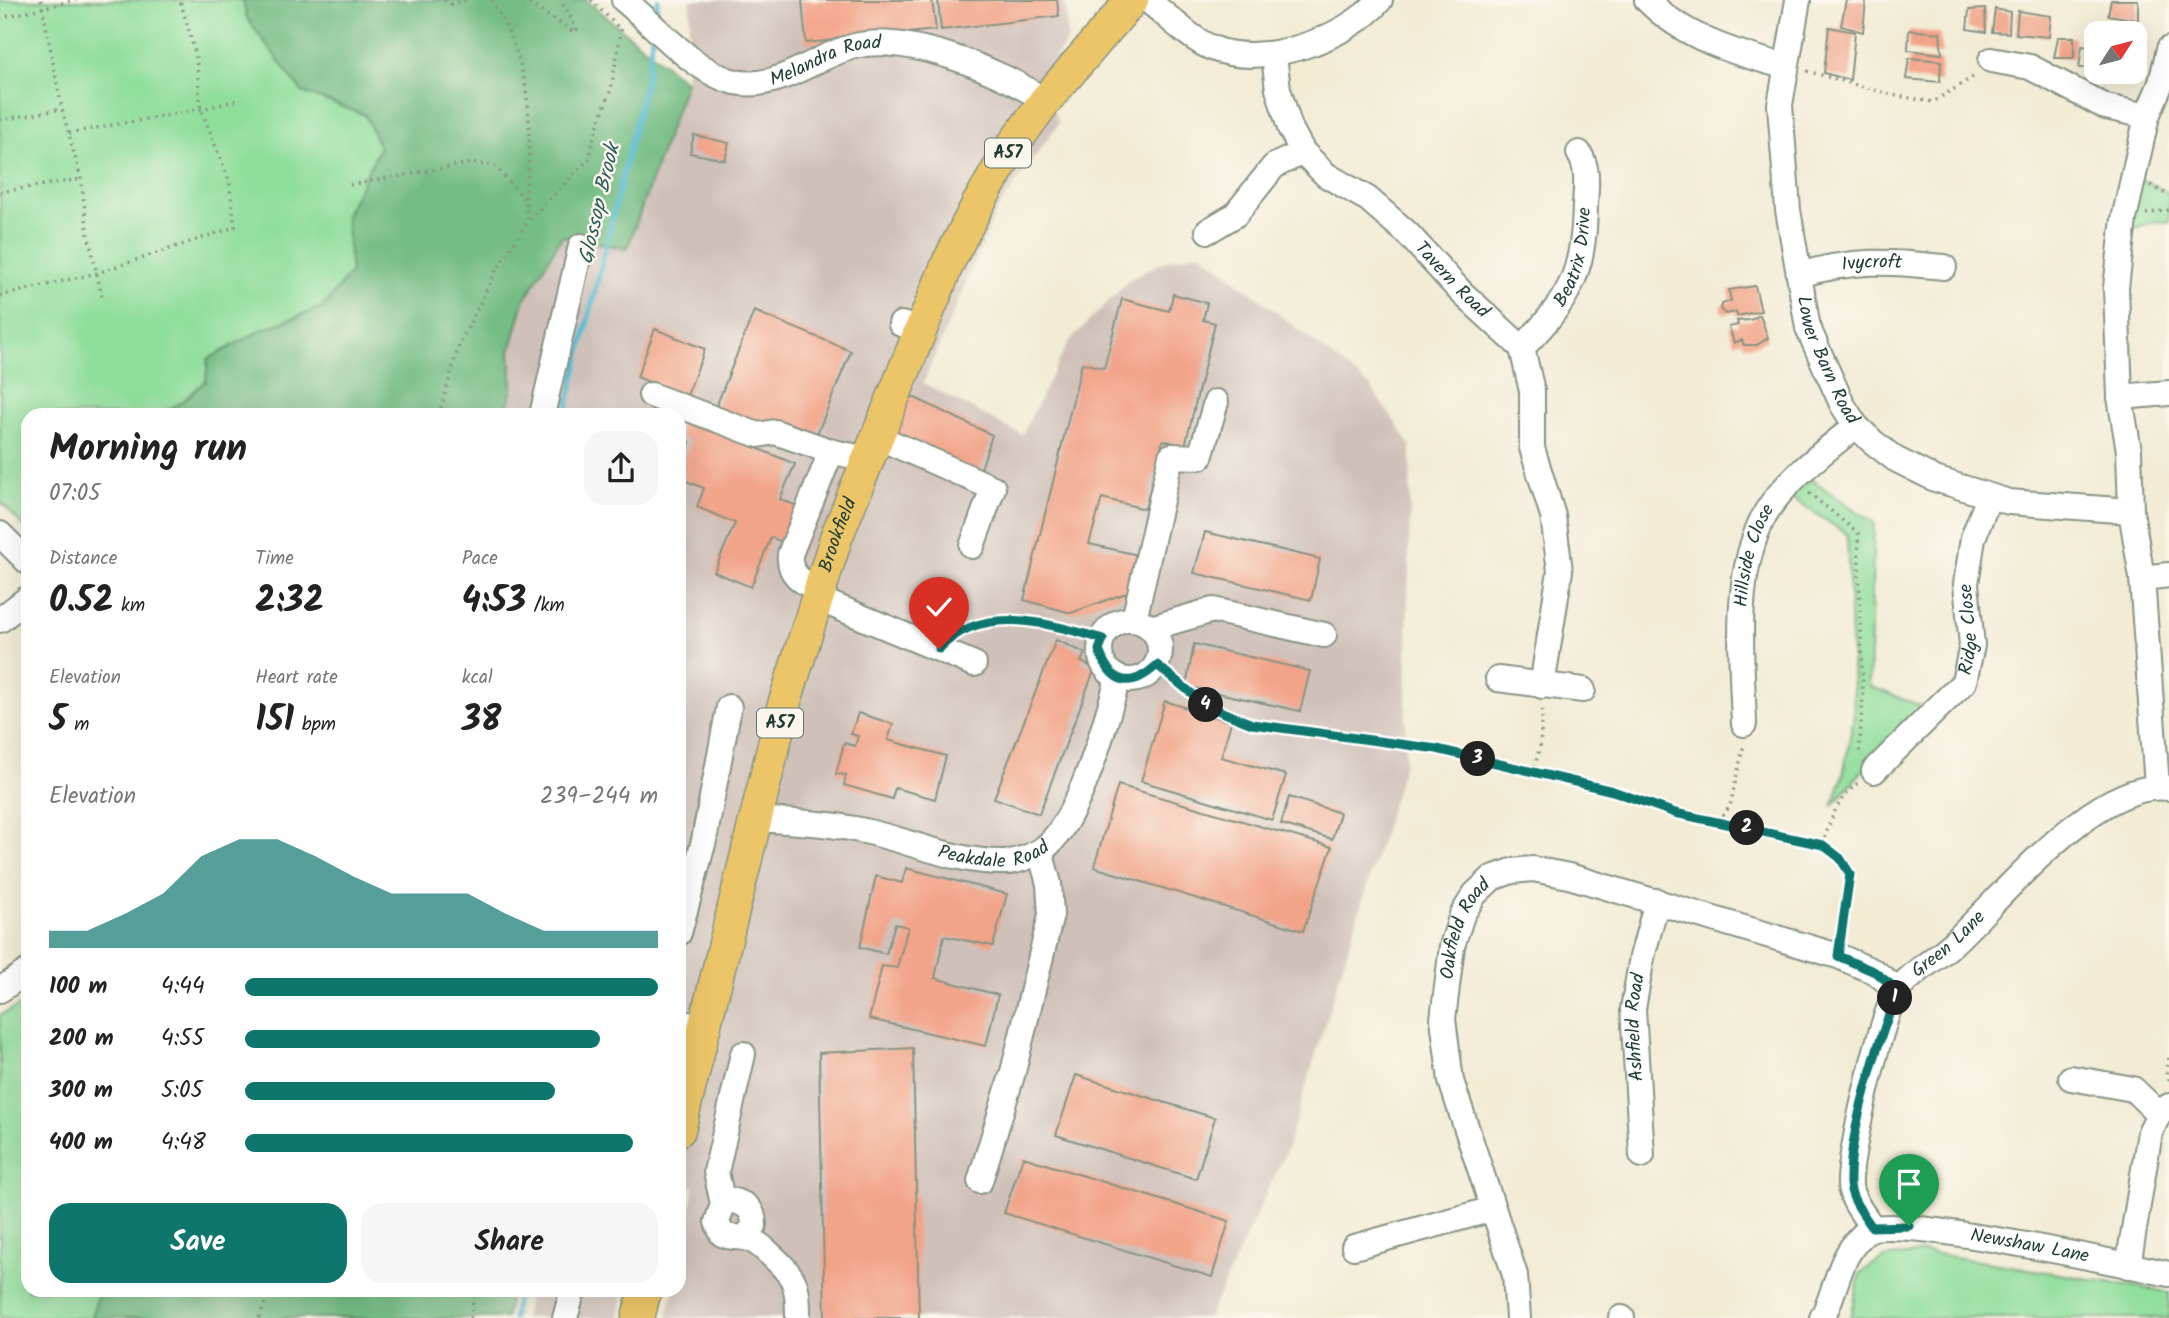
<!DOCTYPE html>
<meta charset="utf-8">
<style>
body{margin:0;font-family:Kalam,sans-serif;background:#f6f6f6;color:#222;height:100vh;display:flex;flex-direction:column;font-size:26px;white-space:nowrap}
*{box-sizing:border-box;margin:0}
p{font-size:23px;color:#767676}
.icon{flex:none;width:38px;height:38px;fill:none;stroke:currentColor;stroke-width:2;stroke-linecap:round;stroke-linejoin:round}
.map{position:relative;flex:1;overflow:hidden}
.panel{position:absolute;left:21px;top:408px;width:665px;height:889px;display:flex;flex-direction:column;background:#fff;border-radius:21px;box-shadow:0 7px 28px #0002}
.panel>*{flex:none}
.needle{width:46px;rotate:54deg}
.buttons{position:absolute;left:2084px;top:21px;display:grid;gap:14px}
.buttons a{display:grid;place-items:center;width:63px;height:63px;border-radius:14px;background:#fff;box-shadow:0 7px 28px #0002;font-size:35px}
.pin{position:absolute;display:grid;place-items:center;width:60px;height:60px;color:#fff;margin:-72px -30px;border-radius:50% 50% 50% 0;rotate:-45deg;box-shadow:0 0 7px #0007}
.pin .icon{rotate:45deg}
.km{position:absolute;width:35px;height:35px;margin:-18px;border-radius:50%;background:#222;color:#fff;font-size:19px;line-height:35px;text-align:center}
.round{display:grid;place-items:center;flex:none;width:74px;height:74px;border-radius:21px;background:#f6f6f6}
.head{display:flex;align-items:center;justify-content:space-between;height:119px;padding:0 28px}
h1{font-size:38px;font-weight:700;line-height:52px}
.stats{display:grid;grid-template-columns:repeat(3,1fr);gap:10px;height:119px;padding:7px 28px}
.stats div{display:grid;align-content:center}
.stats b{font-size:35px;font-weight:700}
.stats small{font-size:19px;font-weight:400}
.stats p{font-size:19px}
.chart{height:196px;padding:14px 28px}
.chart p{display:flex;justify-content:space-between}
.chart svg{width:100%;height:126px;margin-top:7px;fill:#0f766e;opacity:.7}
.action{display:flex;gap:14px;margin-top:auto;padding:14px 28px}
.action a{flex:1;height:80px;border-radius:21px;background:#0f766e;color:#fff;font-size:28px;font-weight:700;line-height:80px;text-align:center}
.action a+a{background:#f6f6f6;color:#222}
ul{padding:0 28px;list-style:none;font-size:23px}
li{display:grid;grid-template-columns:112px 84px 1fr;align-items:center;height:52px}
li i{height:18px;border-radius:9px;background:#0f766e}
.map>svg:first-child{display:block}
.industrial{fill:#cfc1ba}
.green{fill:#90de9c;stroke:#588e68;stroke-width:2}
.forest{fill:#74bd84;stroke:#4a7d5c;stroke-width:2}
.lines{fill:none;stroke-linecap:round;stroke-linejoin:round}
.stream{stroke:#57bbd5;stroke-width:5}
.building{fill:#f2a489}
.minor-casing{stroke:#889484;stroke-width:28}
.major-casing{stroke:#889484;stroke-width:35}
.path{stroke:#889484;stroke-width:3.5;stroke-dasharray:2 5;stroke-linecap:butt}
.minor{stroke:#fff;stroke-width:24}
.major{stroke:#ecc569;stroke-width:32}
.route-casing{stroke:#fff;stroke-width:14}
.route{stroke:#0f766e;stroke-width:9}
.labels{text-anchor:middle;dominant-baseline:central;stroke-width:5;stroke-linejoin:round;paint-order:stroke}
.shield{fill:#fbf7ec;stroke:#61756b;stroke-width:2}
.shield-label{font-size:18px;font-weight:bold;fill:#1f3d34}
.street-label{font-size:19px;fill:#1f3d34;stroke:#fbf7ec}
.water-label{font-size:21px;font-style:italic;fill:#2d5c5c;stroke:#fbf7ec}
</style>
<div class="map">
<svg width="2169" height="1318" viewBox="0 0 2169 1318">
<rect width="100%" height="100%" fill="#fbf7ec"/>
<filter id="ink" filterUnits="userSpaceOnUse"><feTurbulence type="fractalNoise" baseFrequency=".0143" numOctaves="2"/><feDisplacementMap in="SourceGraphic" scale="14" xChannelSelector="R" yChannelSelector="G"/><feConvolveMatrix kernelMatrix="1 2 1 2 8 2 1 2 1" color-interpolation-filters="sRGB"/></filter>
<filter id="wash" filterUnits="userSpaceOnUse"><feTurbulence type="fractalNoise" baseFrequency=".00686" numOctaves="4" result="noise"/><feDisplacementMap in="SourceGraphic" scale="28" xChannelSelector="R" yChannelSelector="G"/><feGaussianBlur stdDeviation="1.57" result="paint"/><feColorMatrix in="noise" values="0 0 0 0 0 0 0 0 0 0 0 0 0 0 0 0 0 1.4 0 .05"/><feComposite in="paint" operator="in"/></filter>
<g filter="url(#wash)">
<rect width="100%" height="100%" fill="#f2ecd5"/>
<path class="industrial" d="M691 0H1065L1068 39 1041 80 1059 123 997 210 923 383 1022 435 1068 343 1129 280 1160 263 1200 252 1370 386 1411 446 1405 761 1287 1149 1208 1318H667L673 1290H679V1260L694 1187 679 1184V415H504L512 391 510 351 524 301 562 236 627 249 686 82Z
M531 1290H624L618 1318H524Z"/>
<path class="green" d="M0 0H243L247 18 302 92 365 115 380 147 346 215 351 272 323 307 261 330 183 401 160 415H28V531L0 501Z
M2134 175 2169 193V223L2157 221 2122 232Z
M1802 473 1874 523 1869 686 1926 708 1863 770 1832 806 1843 776 1854 715 1847 534 1782 492Z
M28 1002V1290H99L92 1318H0V1015Z
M1924 1252 2169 1292V1318H1851L1860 1273 1884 1258Z"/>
<path class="forest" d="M243 0H586L686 82 627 249 562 236 524 301 510 351 512 391 504 415H160L183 401 206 381 208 359 261 330 323 307 351 272 346 215 380 147 365 115 302 92 247 18Z
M99 1290H511L506 1318H92Z"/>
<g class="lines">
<path class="stream" d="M655 16 658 0
M568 415 566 412 648 70 652 36
M679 633 682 656 679 674
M513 1318 518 1290"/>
</g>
<g id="blocks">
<path class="building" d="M802 0H932L936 30 806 43Z
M938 0H1057L1059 16 941 30Z
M1846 0H1866L1863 32 1841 26Z
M2111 0H2138V20L2108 15Z
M1985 9 1986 32 1967 29 1969 10Z
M1995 9 2010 12 2009 33 1992 32Z
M2018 11 2051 16 2049 37 2016 34Z
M1829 27 1855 32 1850 80 1824 73Z
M1909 30 1940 33 1942 54 1908 50Z
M2058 37H2074V58H2054Z
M2082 46 2096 48V68H2079Z
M1909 58 1941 61 1940 82 1906 79Z
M2104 72H2133V81L2103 79Z
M694 135 729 143 725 160 690 153Z
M1755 286 1761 311 1737 316 1736 312 1725 314 1720 309 1722 304 1731 301 1729 290Z
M1173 294 1207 303 1203 320 1215 323 1185 446 1163 440 1145 509 1102 498 1089 544 1138 555 1129 592 1071 613 1024 600 1082 363 1104 368 1122 299 1169 311Z
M754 311 851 351 813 444 712 417Z
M1760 315 1768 338 1757 345H1744L1742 340 1734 343 1729 327 1738 325 1737 321 1750 320Z
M655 329 705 349 686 398 637 377Z
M907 394 992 435 980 472 891 435Z
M683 417 795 464 780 499 816 514 801 551 771 537 751 587 714 572 735 523 697 507 704 488 679 478V462L681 463 690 442 679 437Z
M1205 532 1320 559 1311 600 1194 573Z
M1056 640 1085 653 1081 662 1095 668 1039 814 994 798Z
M1194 644 1310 671 1300 711 1186 686Z
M1165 701 1231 722 1221 757 1286 775 1272 820 1141 781Z
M858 713 893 724 888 740 946 756 935 799 895 788 892 799 844 785 846 775 836 774 844 743 855 746 858 736 851 734Z
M1118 785 1332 847 1303 931 1094 867Z
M1289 797 1340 813 1332 839 1281 824Z
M906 868 1007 894 993 946 944 936 935 978 998 995 986 1046 869 1019 882 966 897 968 908 927 895 924 886 954 860 947 876 876 902 883Z
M913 1048 919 1318H825L819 1053Z
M1076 1075 1215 1118 1196 1179 1056 1135Z
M1023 1157 1229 1221 1212 1277 1004 1213Z"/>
</g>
</g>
<g filter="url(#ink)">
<use href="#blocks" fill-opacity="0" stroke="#889484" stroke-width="2"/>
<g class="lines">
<defs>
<g id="minor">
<path id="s1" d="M624 0C655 25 695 73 735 82 780 91 813 56 855 46 907 33 1002 71 1045 101"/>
<path d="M1147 0C1167 15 1190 39 1212 48 1263 69 1346 39 1380 0"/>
<path d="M1647 0C1684 38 1735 53 1784 66"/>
<path id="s2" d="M1798 0 1780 105 1788 210 1808 328 1842 404 1856 426 1873 442 1895 459 1935 479 2009 502 2131 511"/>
<path id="s3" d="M1274 56 1278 89 1290 128 1303 152 1326 175 1368 199 1407 233 1461 292 1522 348 1532 391V448L1553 516 1560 571 1542 686"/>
<path d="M1991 60 2030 67 2106 107 2147 116"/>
<path d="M1208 231 1235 215 1274 166 1303 152"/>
<path id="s4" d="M1799 275C1854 259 1888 261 1944 267"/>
<path d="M901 324 922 330"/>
<path id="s5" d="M1522 348C1569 299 1584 275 1585 205 1586 186 1589 169 1579 153"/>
<path d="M651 395 758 435 775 432 833 452"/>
<path d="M2120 397 2169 393"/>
<path d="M542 415 581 246"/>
<path d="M878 437 993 488 972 546"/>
<path d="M0 534 28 562"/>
<path d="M2142 578 2169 575"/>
<path d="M819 590C802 582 788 575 790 554L829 457 833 452 868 459"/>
<path d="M816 598 974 664"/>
<path d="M0 620 28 598"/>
<path d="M1134 620 1171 456 1200 457 1216 402"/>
<circle cx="1130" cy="650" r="30"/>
<path d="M1151 628 1213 610 1324 635"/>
<path d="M1498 679 1583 690"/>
<path id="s6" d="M1744 724C1742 659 1733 586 1760 524 1775 488 1826 450 1856 426"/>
<path id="s7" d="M1874 771 1964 682 1972 645 1966 584 1973 538 1989 497"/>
<path d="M2157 786 2142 578 2131 511 2129 451 2120 397 2116 288 2124 219 2147 116 2161 83 2169 49"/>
<path id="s8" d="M757 819C795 822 832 823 869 832 912 842 959 863 1004 862 1020 862 1041 853 1052 841 1083 806 1105 724 1118 679"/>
<path d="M679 933 704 840 729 707"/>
<path d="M0 990 28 971"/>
<path d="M679 1022 704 1028"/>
<path d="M2071 1078 2133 1089 2159 1114"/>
<path id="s9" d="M1642 1155 1633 1009 1642 957 1657 901"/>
<path d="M980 1181 1013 1072 1051 915 1049 884 1040 851"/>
<path d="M723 1204 716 1172 743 1054"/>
<path id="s10" d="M1872 1227C1864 1215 1851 1200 1850 1185 1848 1157 1882 1011 1898 990 1912 972 1935 960 1951 945 2002 899 2095 778 2169 788"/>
<path d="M746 1237 754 1226C754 1209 747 1204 731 1200L723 1204 717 1222 722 1234C732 1239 740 1236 749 1239 758 1242 764 1249 771 1255 796 1278 798 1284 798 1318"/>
<path d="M1354 1247 1493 1209"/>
<path d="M2128 1266 2150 1132 2159 1114 2169 1106"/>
<path d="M565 1318 573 1290"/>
<path id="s11" d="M1518 1318 1515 1275 1451 1081 1443 1019 1452 946 1462 915 1475 894 1492 878 1512 871 1533 869 1569 876 1838 956 1875 972 1898 990"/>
<path d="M1621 1318H1622"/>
<path id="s12" d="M1822 1318C1838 1288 1838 1252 1869 1230 1892 1214 2128 1265 2169 1274"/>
</g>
<g id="major">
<path id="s13" d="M679 1130 783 708 836 538 948 263 978 204 1010 149 1045 101 1132 0"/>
<path d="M638 1318 645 1290"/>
</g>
</defs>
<use href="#minor" class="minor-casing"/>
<use href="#major" class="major-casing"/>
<path class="path" d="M41 0 62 109 81 179 88 234 102 297
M444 0 451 4 467 0
M492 0C522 52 531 91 529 151 528 176 523 196 528 221
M523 0 574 32 577 29 560 0
M591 0 621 30
M0 18 76 0
M1807 71 1892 95 1933 102 1976 75
M0 120 62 109
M69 133 201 109 239 100
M350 185 471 163 494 165 524 198
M2151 185 2169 196
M0 192 81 179
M2146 214 2169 210
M0 296 97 273 235 227 229 180 201 109 196 56 180 0
M439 415 459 345 497 269 528 221 589 159 594 136 611 89 622 27
M1809 493 1858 533 1863 695 1859 756
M955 633 996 619 1061 628 1103 639
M1157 665 1207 706 1252 724 1437 749 1613 791 1675 813 1823 845C1863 875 1848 892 1841 935
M1533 774 1540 746 1543 706
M1718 821 1730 806 1744 744
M1823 845C1829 821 1838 798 1859 782
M2169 1058 2166 1071 2169 1083
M259 1318 270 1290
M470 1318 475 1290"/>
<use href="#minor" class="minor"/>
<use href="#major" class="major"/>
</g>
</g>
<g class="lines" filter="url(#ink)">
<defs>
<path id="route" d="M939 649C982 602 1050 624 1103 639L1099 650C1111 684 1130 690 1157 665L1207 706 1252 724 1437 749 1613 791 1675 813 1823 845 1840 858 1850 874 1838 956 1875 972 1898 990C1879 1039 1848 1133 1850 1184 1851 1200 1864 1215 1872 1227L1909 1226"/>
</defs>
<use href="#route" class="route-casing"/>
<use href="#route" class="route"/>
</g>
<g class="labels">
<g class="shield">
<rect x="985" y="138.5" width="46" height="29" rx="5"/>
<rect x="757" y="708.5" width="46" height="29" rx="5"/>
</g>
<g class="shield-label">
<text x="1008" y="153">A57</text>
<text x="780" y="723">A57</text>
</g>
<g class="street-label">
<text stroke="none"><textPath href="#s1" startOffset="234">Melandra Road</textPath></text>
<text stroke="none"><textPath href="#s5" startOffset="108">Beatrix Drive</textPath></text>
<text stroke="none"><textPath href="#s4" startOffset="74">Ivycroft</textPath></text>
<text stroke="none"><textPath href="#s3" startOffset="299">Tavern Road</textPath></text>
<text stroke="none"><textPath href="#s2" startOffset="368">Lower Barn Road</textPath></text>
<text stroke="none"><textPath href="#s13" startOffset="616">Brookfield</textPath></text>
<text stroke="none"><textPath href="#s6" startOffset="170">Hillside Close</textPath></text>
<text stroke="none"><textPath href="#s7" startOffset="180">Ridge Close</textPath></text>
<text stroke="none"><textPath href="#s8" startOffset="242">Peakdale Road</textPath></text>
<text stroke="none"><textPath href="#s11" startOffset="404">Oakfield Road</textPath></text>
<text stroke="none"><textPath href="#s10" startOffset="318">Green Lane</textPath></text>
<text stroke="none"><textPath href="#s9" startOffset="128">Ashfield Road</textPath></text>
<text stroke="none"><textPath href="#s12" startOffset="264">Newshaw Lane</textPath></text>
</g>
<g class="water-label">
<text transform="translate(600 204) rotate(-77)">Glossop Brook</text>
</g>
</g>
</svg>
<div class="buttons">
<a><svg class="needle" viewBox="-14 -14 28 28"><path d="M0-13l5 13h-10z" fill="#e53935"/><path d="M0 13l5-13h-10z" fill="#767676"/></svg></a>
</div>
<div class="pin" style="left:1909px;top:1226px;background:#1e9e55"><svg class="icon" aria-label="arrive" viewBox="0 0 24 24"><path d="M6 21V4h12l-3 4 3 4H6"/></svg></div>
<div class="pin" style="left:939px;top:649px;background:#d93025"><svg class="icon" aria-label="check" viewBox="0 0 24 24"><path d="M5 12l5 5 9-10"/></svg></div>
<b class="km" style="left:1895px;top:998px">1</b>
<b class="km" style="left:1747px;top:828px">2</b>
<b class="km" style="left:1478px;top:759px">3</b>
<b class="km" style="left:1206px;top:705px">4</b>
<section class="panel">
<div class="head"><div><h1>Morning run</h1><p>07:05</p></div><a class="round"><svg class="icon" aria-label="share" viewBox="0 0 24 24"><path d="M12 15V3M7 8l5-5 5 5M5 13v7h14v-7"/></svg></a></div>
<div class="stats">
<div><p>Distance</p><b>0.52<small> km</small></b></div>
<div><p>Time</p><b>2:32</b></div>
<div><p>Pace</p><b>4:53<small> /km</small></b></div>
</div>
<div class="stats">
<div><p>Elevation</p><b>5<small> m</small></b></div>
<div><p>Heart rate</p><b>151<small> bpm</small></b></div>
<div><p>kcal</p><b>38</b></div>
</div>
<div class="chart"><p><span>Elevation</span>239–244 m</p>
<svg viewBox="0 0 160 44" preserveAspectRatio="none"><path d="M0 44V38L10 38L20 32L30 25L40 12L50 6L60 6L70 12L80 19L90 25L100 25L110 25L120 32L130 38L140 38L150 38L160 38V44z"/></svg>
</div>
<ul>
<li><b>100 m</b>4:44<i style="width:100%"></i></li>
<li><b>200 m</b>4:55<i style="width:86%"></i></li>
<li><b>300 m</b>5:05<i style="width:75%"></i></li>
<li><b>400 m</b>4:48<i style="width:94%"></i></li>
</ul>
<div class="action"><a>Save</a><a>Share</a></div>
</section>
</div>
